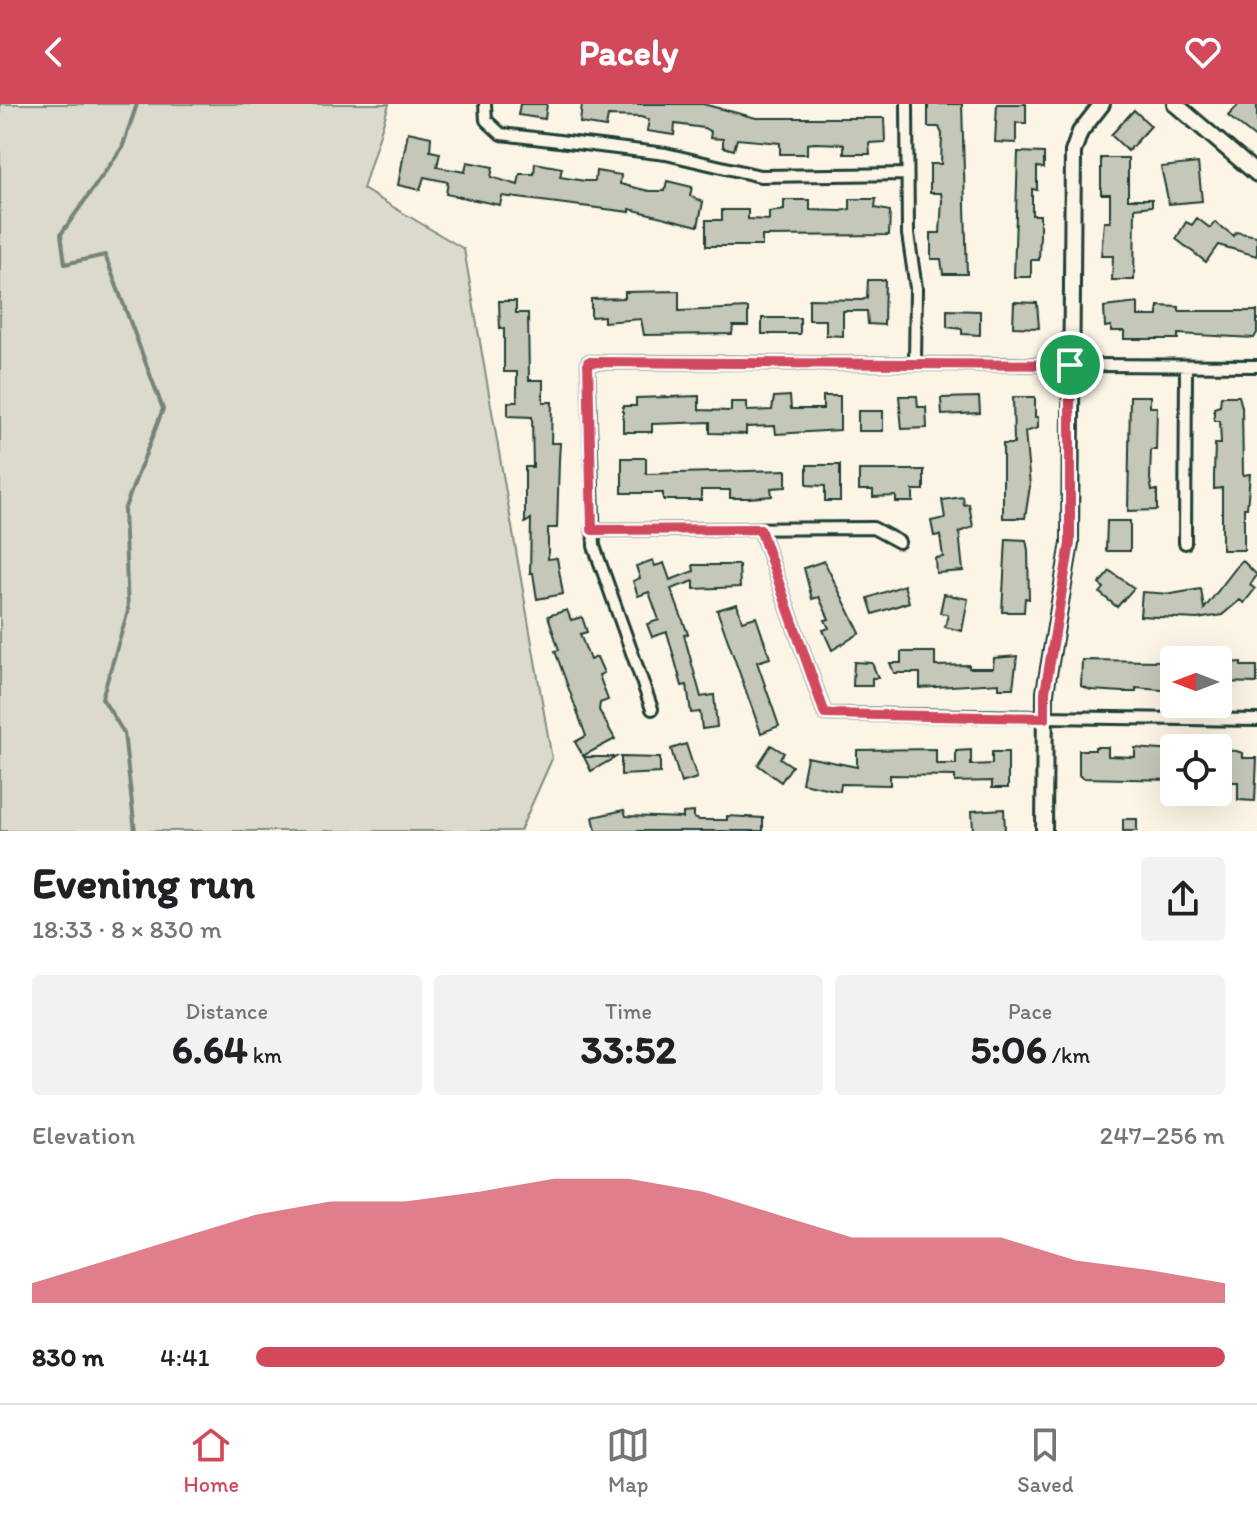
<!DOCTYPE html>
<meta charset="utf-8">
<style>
body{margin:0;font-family:Itim,sans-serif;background:#f2f2f2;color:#202124;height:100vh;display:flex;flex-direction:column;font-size:30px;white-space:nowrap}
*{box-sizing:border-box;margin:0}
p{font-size:26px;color:#757577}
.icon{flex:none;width:44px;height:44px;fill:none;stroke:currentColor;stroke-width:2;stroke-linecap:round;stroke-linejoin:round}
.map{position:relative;height:727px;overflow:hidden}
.side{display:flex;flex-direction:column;background:#fff;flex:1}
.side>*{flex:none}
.needle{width:52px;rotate:270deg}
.buttons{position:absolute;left:1160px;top:542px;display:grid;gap:16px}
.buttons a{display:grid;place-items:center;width:72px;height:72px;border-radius:8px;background:#fff;box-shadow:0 8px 32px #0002;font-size:40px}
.pin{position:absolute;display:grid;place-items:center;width:68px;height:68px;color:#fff;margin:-34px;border:4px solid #fff;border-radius:50%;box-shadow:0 2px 8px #0007}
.round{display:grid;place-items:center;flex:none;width:84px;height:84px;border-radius:8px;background:#f2f2f2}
.head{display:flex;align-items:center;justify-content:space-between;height:136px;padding:0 32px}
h1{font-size:44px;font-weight:700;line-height:60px}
.metrics{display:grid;grid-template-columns:repeat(3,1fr);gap:12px;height:136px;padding:8px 32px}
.metrics div{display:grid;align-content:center;border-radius:8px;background:#f2f2f2;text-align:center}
.metrics b{font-size:40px;font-weight:700}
.metrics small{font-size:22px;font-weight:400}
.metrics p{font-size:22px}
.chart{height:224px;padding:16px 32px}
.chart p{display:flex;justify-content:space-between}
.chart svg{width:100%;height:144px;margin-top:8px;fill:#d1495b;opacity:.7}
ul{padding:0 32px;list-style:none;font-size:26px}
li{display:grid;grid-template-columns:128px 96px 1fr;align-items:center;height:60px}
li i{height:20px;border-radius:10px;background:#d1495b}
header{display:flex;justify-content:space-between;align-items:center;height:104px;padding:0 32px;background:#d1495b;color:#fff;font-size:36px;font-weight:700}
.tab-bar{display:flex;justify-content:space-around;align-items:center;height:112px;border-top:2px solid #e0e0e0;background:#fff;font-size:22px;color:#757577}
.tab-bar a{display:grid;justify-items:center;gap:4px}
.tab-bar .on{color:#d1495b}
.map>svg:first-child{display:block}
.green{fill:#dcdacc;stroke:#7e8c80;stroke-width:2}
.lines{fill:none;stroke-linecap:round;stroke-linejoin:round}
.stream{stroke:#758479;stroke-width:4}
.building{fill:#c5c7b9;stroke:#1f3d34;stroke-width:2}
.street-casing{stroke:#1f3d34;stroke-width:16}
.secondary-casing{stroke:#1f3d34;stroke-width:20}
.street{stroke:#fcf5e5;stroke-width:10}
.secondary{stroke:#fcf5e5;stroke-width:14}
.route-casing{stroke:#fff;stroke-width:16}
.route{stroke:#d1495b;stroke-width:10}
</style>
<header><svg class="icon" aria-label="back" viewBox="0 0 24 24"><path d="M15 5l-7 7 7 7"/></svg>Pacely<svg class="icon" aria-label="heart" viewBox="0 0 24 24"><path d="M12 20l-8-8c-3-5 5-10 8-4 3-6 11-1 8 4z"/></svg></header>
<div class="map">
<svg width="1257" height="727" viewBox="0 0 1257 727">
<rect width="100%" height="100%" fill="#fcf5e5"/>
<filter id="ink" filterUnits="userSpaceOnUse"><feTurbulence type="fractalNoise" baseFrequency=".0125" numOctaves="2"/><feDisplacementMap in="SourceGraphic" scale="16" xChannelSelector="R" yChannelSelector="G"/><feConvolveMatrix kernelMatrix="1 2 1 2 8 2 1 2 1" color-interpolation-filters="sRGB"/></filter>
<g filter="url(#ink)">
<path class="green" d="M0 0H389L363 85 464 145 552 655 520 727H0Z"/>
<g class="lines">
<path class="stream" d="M135 727 124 629 102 594 128 507 124 406 163 305 105 151 65 160 61 130 122 44 137 0"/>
</g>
<path class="building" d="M520 0H547L545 15 518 11Z
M582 0H703L756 14H884L885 38 869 39 870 50H844V40L815 39 807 40V50H780V39L737 35 734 46 723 43V35L710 34 711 28 704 24 675 20 674 31 647 27 649 16 641 13 608 12 606 23 580 19Z
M928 0H962L967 170H943L941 155H931V129H940L942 96 941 89H930V60H941L942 30 939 23H928Z
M997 0H1026V19H1016V39L995 38Z
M1239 0H1257V35L1228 12Z
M1134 6 1151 22 1128 47 1111 31Z
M408 28 431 33 430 47 440 49 437 63 465 68 467 58 493 63 491 73 518 81 520 70H534L535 59 562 64 560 73 585 77H595L596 67 621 71 620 80 649 87H665L667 77 692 83 690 92 703 98 698 122 630 105V108L502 92 500 101 446 90 448 78 424 73 420 86 398 81Z
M1018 48 1044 49V64L1037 63V86L1032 85V111H1040V130L1039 156H1031V173H1014Z
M1101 54H1128V95H1152V102L1135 104 1134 176H1112L1113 152H1101L1104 118H1110V90H1101Z
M1198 59 1202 97 1169 100 1161 63Z
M850 95H876L875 104 890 107 889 131 762 132V142H706V116H722V106H748V115L769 116V108L784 106V96H810V106L841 107 850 105Z
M1197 114 1210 124 1215 118 1234 132 1236 128 1257 132V152L1218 141 1206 158 1176 135 1186 118 1192 121Z
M868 176H885L884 221 868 220 867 207H843V232L826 231V216H809V195L862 196 867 194Z
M679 187V207L748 204V222H733L732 230 644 231 641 215 604 218V212L591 213V195L625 194V188Z
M499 197H516V209H528L529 276H543V298H552L551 339H560L559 356 557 424H548V455L557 454 563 490 537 495 533 469H530L531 415 525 419V363H533L532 313 508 312V298H517V268H504V224L500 225Z
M1014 198 1037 199 1039 224 1013 223Z
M1138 199V212H1158V202L1179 203V207H1257V229L1254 234 1178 230V235H1124V227H1111V222L1105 223 1104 203Z
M947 206 980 207V231L962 230V225L947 223Z
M762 214H800V230H762Z
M699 292V306L731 307V298H747V307L772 306 774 293 790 292 791 305H823V292H840V326L776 330 775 322 746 323V330L710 329V318L652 320V328H623V302H636V294Z
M899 292H917L918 303H926L927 324 902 325Z
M1130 292H1150V303H1157L1156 346H1151L1150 375 1152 387 1157 386V406L1128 407Z
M1221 292H1239L1242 303 1243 371 1250 370 1247 404H1244V446H1222V384L1214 385V371L1215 340H1221L1220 317H1214V304L1220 302Z
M979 293 980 309 942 311 941 294Z
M1013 293H1035V313H1038V324L1025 328 1030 382 1025 414H1003V340H1014Z
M858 307H883V327H858Z
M622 354H646V370L786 366V383L771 384 772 392 749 394H730V386H701V396H663V389H622Z
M807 361H840V397H825V382L807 381Z
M859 366H924V386H913V398H896V392L873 393V386H859Z
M963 393 964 401 969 400 973 423 959 428 963 467 936 469 935 454 943 453 940 431 934 432 931 417 945 414 942 396Z
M1107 417H1130V447H1106Z
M1006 435 1026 436 1028 446 1029 495 1025 494 1024 508H1002Z
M653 456 655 462 664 459 670 476 694 467 693 461H739L740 483 694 485V477L671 485 688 530 684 531 701 593 714 591 717 623 702 625 700 608 691 609 687 581 682 582 667 528 652 533 647 520 659 516 649 488 638 492 633 477 640 474 636 462Z
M1242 456 1257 471 1250 481 1255 485 1244 499 1240 496 1222 511 1197 515 1140 512 1142 488 1171 490 1201 485 1204 505Z
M824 457 860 529 832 546 823 526 829 524 825 516 829 515 819 493 812 495 804 464Z
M1110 467 1134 484 1117 503 1100 489 1104 484 1099 480Z
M904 481 909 498 873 510 868 494Z
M944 490 968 495 962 527 945 523 948 510 940 509Z
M737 500 742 517 756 513 770 554 757 558 779 622 761 629 717 506Z
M567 506 571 516 582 513 587 528 580 530 590 556 597 553 604 569 599 571 608 596 600 599 599 606 615 635 583 652 575 638 586 632 555 547 559 546 548 512Z
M901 548H935V562L969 561V564H993L994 554 1017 552 1013 584H999V579L920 584V569H894L890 559H901Z
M1162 548H1174V587L1136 584V588H1123L1091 586 1081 582 1082 556 1162 557Z
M854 558 872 559 878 574H872V582H853Z
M1241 558V562H1257V579L1218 578V560Z
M686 640 697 674 681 679 671 645Z
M771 641 784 649 780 654 792 662 781 678 758 661Z
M1095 643H1108V652L1135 653V644L1174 647V676L1082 674 1079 671V646H1095Z
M936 645V660H956V647L971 646V661L992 660V648H1008V684H992V677L955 678V672L890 671V681L841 680 840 687 802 679 807 653 857 663V646Z
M1218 646 1236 647 1243 649V654H1257L1255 697 1238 696V678H1218Z
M584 653H616L591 667Z
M621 653 660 654V669L621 671Z
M1004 705 1005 727H973L972 707Z
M624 706 626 712 683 714V709L694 708V714L699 716H727V712L763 714V727H596L593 713Z
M1123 715H1137V727H1123Z"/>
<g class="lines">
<defs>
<path id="street" d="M485 0 486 16 501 30 666 50 760 72 907 70
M907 0 908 130 916 184 915 259
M760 425 825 610 1257 616
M592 426 873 424 899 438
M1185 439 1186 263
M652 605 594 442 588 258 1257 262"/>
<path id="secondary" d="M1175 0 1257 70
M1044 727 1045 588 1070 439 1073 48 1080 28 1102 0"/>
</defs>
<use href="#street" class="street-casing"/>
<use href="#secondary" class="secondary-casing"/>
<use href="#street" class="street"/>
<use href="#secondary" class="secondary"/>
</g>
</g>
<g class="lines" filter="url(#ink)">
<defs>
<path id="route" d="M588 258 1070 261V439L1045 588V614L825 610 760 425 592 426Z"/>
</defs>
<use href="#route" class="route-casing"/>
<use href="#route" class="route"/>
</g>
</svg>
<div class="buttons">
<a><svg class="needle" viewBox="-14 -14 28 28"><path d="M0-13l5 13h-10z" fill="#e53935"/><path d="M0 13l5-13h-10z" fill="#757577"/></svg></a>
<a><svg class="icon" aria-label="locate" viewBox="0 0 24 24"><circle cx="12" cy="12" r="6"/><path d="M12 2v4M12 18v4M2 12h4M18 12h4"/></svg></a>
</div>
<div class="pin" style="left:1070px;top:261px;background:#1e9e55"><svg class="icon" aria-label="arrive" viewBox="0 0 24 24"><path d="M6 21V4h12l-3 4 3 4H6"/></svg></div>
</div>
<section class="side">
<div class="head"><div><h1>Evening run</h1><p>18:33 · 8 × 830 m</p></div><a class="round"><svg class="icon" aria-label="share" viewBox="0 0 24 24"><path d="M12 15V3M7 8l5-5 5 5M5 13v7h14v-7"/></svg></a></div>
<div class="metrics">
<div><p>Distance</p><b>6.64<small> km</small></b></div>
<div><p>Time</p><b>33:52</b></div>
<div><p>Pace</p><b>5:06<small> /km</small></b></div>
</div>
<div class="chart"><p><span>Elevation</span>247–256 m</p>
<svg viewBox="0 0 160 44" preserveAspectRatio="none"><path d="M0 44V38L10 31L20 24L30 17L40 13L50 13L60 10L70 6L80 6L90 10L100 17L110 24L120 24L130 24L140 31L150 34L160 38V44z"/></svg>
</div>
<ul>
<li><b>830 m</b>4:41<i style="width:100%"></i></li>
</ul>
</section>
<nav class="tab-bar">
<a class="on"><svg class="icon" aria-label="home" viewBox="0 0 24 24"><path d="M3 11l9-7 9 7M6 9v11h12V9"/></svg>Home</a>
<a><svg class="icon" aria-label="map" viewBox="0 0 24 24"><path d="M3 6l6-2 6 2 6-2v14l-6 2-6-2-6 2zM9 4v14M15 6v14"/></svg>Map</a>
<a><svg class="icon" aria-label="saved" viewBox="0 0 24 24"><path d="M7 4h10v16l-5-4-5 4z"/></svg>Saved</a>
</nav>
